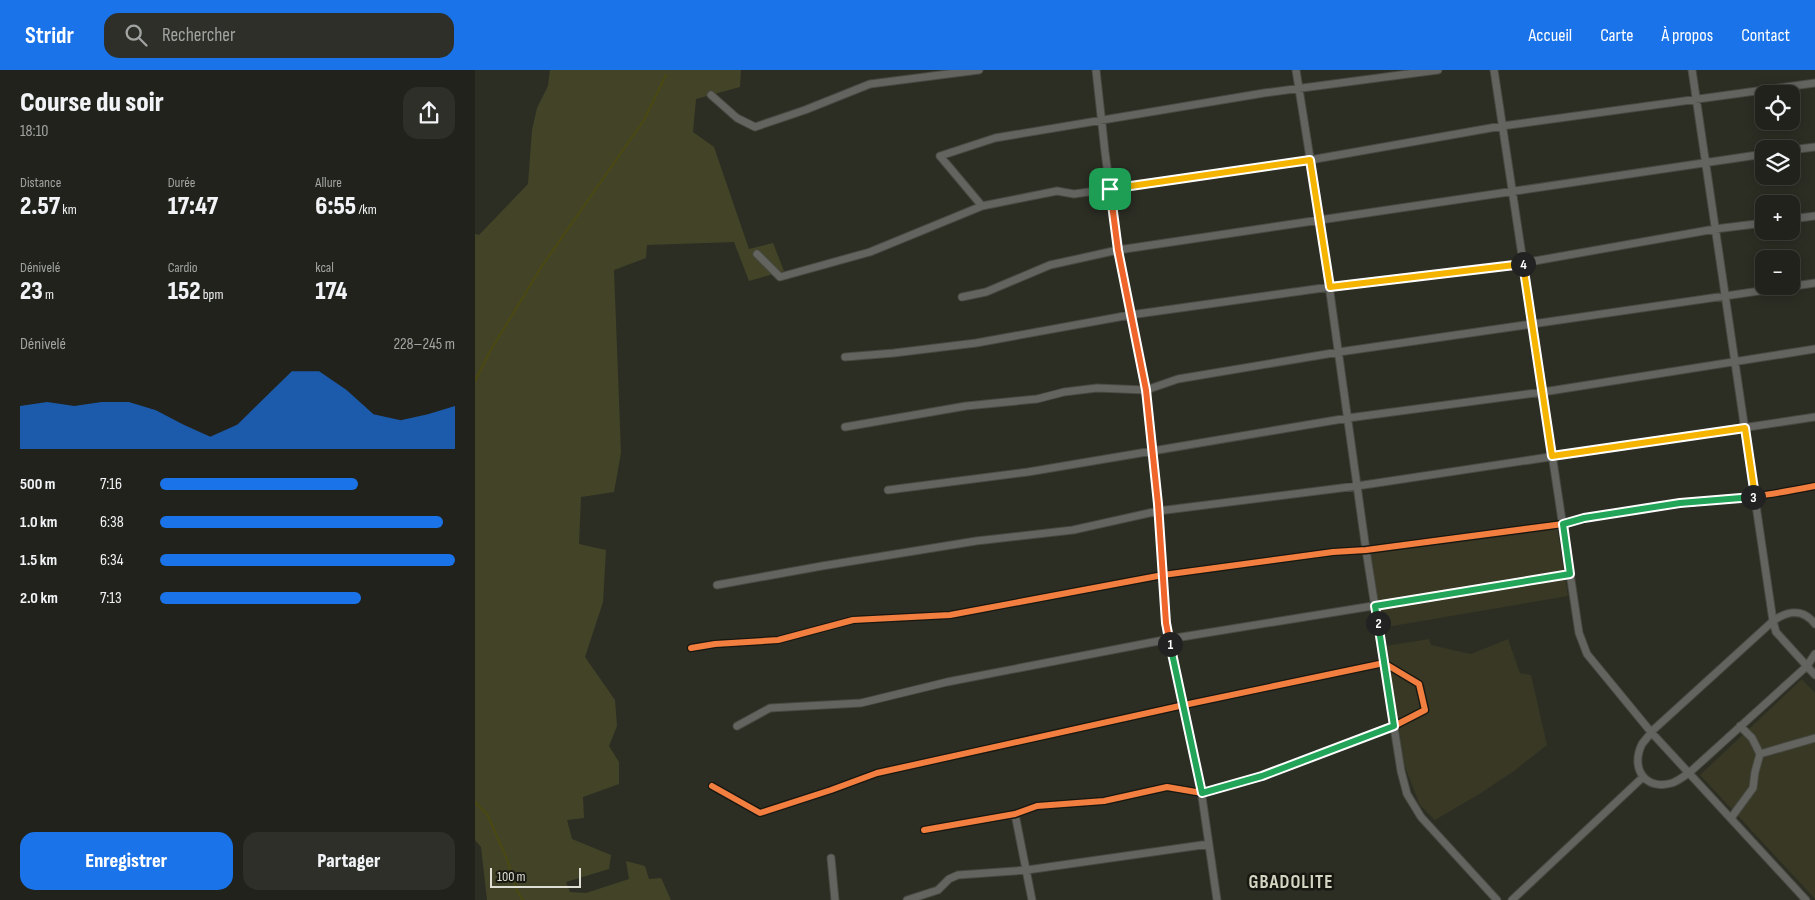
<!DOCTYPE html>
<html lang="fr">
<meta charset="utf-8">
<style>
body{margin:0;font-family:"Sofia Sans Condensed",sans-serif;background:#2d2f28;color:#f1f3f6;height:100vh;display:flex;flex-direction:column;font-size:19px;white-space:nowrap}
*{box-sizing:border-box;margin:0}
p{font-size:16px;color:#a2a4a3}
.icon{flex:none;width:28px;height:28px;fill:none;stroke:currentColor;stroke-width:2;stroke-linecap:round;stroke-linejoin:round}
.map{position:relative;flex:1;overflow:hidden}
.side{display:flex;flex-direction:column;background:#21221b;width:475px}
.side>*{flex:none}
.fabs{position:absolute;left:1280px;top:15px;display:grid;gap:10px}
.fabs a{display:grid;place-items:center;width:45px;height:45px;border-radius:10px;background:#21221b;box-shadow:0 2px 12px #0003,0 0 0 1px #3e3f3a;font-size:25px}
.scale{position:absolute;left:15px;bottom:12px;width:91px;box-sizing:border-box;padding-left:5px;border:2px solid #deded4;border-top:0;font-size:14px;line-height:18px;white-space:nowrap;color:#deded4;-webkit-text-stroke:4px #181811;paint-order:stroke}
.pin{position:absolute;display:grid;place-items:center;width:42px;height:42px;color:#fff;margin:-21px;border-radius:10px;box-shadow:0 2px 8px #0006}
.km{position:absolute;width:25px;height:25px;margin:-12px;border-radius:50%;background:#222;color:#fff;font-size:14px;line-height:25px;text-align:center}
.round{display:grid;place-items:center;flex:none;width:52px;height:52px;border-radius:15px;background:#2d2f28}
.head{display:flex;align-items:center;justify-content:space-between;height:85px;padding:0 20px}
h1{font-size:28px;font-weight:800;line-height:38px}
.stats{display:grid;grid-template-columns:repeat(3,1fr);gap:8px;height:85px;padding:5px 20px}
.stats div{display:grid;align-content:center}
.stats b{font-size:25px;font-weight:800}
.stats small{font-size:14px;font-weight:400}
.stats p{font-size:14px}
.chart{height:140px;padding:10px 20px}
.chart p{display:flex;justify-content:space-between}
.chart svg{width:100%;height:90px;margin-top:5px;fill:#1a73e8;opacity:.7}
.primary-button{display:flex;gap:10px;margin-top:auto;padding:10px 20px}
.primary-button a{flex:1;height:58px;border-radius:15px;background:#1a73e8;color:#fff;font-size:20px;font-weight:800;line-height:58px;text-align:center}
.primary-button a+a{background:#2d2f28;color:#f1f3f6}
ul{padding:0 20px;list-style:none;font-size:16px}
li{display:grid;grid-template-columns:80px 60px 1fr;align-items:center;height:38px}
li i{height:12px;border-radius:6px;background:#1a73e8}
header{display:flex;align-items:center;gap:30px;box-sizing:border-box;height:70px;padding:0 25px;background:#1a73e8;color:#fff}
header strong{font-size:24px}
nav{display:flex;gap:28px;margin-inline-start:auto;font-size:18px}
.search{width:350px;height:45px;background:#2d2f28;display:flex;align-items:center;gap:12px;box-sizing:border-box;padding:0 18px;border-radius:15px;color:#a2a4a3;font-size:19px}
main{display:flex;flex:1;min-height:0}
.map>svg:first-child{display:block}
.built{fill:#383824}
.green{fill:#434427}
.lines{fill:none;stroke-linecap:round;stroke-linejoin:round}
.stream{stroke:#4a4911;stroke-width:2}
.minor-casing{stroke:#484941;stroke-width:9}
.minor{stroke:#636460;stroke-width:7}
.cycleway-casing{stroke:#181811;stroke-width:9}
.cycleway{stroke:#f27e40;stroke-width:6}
.split-1-casing{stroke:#fff;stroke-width:10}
.split-2-casing{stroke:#fff;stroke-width:10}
.split-3-casing{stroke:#fff;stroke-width:10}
.split-4-casing{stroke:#fff;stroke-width:10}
.split-5-casing{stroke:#fff;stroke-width:10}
.split-1{stroke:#f0652b;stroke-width:6}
.split-2{stroke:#22a559;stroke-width:6}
.split-3{stroke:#22a559;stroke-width:6}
.split-4{stroke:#f5b400;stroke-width:6}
.split-5{stroke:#f5b400;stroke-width:6}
.labels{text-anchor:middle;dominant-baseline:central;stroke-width:5;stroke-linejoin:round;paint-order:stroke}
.district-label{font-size:19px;font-weight:bold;letter-spacing:1px;fill:#d4d5c2;stroke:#181811}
</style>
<header>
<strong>Stridr</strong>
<div class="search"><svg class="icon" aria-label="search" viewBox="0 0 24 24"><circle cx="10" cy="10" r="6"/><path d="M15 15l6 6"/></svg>Rechercher</div>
<nav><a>Accueil</a><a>Carte</a><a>À propos</a><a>Contact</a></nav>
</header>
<main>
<section class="side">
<div class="head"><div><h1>Course du soir</h1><p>18:10</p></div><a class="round"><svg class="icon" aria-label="share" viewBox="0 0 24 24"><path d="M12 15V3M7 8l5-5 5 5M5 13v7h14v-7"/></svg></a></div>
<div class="stats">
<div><p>Distance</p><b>2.57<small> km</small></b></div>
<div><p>Durée</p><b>17:47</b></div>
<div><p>Allure</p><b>6:55<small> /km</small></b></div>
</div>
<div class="stats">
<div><p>Dénivelé</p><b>23<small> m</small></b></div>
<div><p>Cardio</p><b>152<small> bpm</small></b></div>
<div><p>kcal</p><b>174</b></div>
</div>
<div class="chart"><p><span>Dénivelé</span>228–245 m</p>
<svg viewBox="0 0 160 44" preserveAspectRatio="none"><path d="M0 44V23L10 21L20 23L30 21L40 21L50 25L60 32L70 38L80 32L90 19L100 6L110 6L120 15L130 27L140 30L150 27L160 23V44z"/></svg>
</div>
<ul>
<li><b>500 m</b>7:16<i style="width:67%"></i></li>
<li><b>1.0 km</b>6:38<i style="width:96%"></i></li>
<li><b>1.5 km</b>6:34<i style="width:100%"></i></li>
<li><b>2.0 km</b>7:13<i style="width:68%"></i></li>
</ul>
<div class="primary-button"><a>Enregistrer</a><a>Partager</a></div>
</section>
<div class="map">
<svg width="1340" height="830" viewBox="0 0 1340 830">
<rect width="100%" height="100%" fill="#2c2e24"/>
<path class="built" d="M1082 457 1093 526 906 558 895 483Z
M954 569 956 575 996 584 1033 569 1045 603 1056 605 1072 675 1039 701 1006 723 960 750 945 735 930 697 911 576Z
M1327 609 1340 623V829L1225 705Z"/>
<path class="green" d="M75 0H266L265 17 221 29 218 62 239 77 274 179 298 173 309 201 274 211 259 172 172 175 171 188 139 200 146 383 139 422 106 427 104 474 131 480 128 532 110 587 140 630 142 656 134 676 144 692V714L108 727 109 748 92 750 97 769 136 785 134 799 91 812 95 822 111 823 154 809 151 791 170 796 174 809 186 808 196 830H12L6 777 0 770V164L4 165 53 114 57 60 62 38 73 16Z"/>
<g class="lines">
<path class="stream" d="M0 311 14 283 67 196 169 50 191 5
M0 732 12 744 32 789 42 821 48 830"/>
<defs>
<path id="minor" d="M621 0 630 82 643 180 671 320 683 433 691 553 725 713 742 830
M821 0 845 151 891 480 926 701 932 724 946 747 1022 830
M1019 0 1104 563 1112 584 1176 662 1331 830
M1217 0 1298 551 1301 562 1340 605
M236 25 262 48 280 57 330 40 395 14 504 0
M1316 80 1340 77
M507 136 465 86 520 68 789 23 963 0
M1316 149 1340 146
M282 184 305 207 395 182 507 136 582 121 599 124 635 119 835 90 1027 56 1340 13
M487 227 511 222 575 195 643 180 1289 84
M370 287 419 283 501 273 655 245 855 217 1048 193 1240 159 1289 153
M370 357 491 336 562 329 589 322 622 318 671 320 703 309 864 282 1340 213
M413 420 553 402 873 348 1068 322 1340 279
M242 515 347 496 501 471 598 460 683 441 882 416 1340 347
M1340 554C1328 538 1312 541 1298 551L1176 662C1174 666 1170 670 1167 674 1155 698 1170 721 1197 713 1203 711 1209 706 1214 703L1332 596 1340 584
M216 578 240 574 303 570 378 550 475 545 688 505 858 482 891 480 1088 454C1150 436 1216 435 1280 426 1300 424 1320 420 1340 416
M262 656 295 638 386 633 472 612 694 569 1095 504
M1265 656 1277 668 1285 684 1340 668
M237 716 285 743 356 720 402 703 709 635 909 593 944 614 950 640 919 656 787 706 727 723 692 717 629 731 562 736 540 744 449 760
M540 744 557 830
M1256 748 1278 718 1280 702 1285 684
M356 788 360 830
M432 830 463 820 474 809 483 805 552 800 734 774
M1037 830 1168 707"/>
</defs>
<use href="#minor" class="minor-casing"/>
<use href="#minor" class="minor"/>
<defs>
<path id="cycleway" d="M216 578 240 574 303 570 378 550 475 545 688 505 858 482 891 480 1088 454C1150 436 1216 435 1280 426 1300 424 1320 420 1340 416
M237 716 285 743 356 720 402 703 709 635 909 593 944 614 950 640 919 656 787 706 727 723 692 717 629 731 562 736 540 744 449 760"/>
</defs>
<use href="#cycleway" class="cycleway-casing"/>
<use href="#cycleway" class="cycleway"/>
</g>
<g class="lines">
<defs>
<path id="split-1" d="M635 119 643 180 671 320 683 434 691 553 695 574"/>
<path id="split-2" d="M695 574 727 723 787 706 919 656 903 553"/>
<path id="split-3" d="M903 553 900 536 1095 504 1088 454 1109 448 1205 433 1278 427"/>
<path id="split-4" d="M1048 194 1077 386 1270 358 1280 426 1278 427"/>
<path id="split-5" d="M635 119 835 90 855 217 1048 194"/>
</defs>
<use href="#split-1" class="split-1-casing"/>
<use href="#split-2" class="split-2-casing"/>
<use href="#split-3" class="split-3-casing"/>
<use href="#split-4" class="split-4-casing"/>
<use href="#split-5" class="split-5-casing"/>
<use href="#split-1" class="split-1"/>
<use href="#split-2" class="split-2"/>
<use href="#split-3" class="split-3"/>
<use href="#split-4" class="split-4"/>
<use href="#split-5" class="split-5"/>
</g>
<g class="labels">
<g class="district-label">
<text x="816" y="812">GBADOLITE</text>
</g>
</g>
</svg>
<div class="fabs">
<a><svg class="icon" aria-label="locate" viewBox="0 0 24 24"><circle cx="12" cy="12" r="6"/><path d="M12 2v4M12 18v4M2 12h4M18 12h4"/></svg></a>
<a><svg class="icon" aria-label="layers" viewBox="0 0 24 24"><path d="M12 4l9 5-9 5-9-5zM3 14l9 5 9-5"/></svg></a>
<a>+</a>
<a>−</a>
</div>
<div class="scale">100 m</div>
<div class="pin" style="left:635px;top:119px;background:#1e9e55"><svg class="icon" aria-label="arrive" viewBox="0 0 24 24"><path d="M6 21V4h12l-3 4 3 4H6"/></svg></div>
<b class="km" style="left:695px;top:574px">1</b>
<b class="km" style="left:903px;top:553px">2</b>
<b class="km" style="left:1278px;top:427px">3</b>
<b class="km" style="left:1048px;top:194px">4</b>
</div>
</main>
